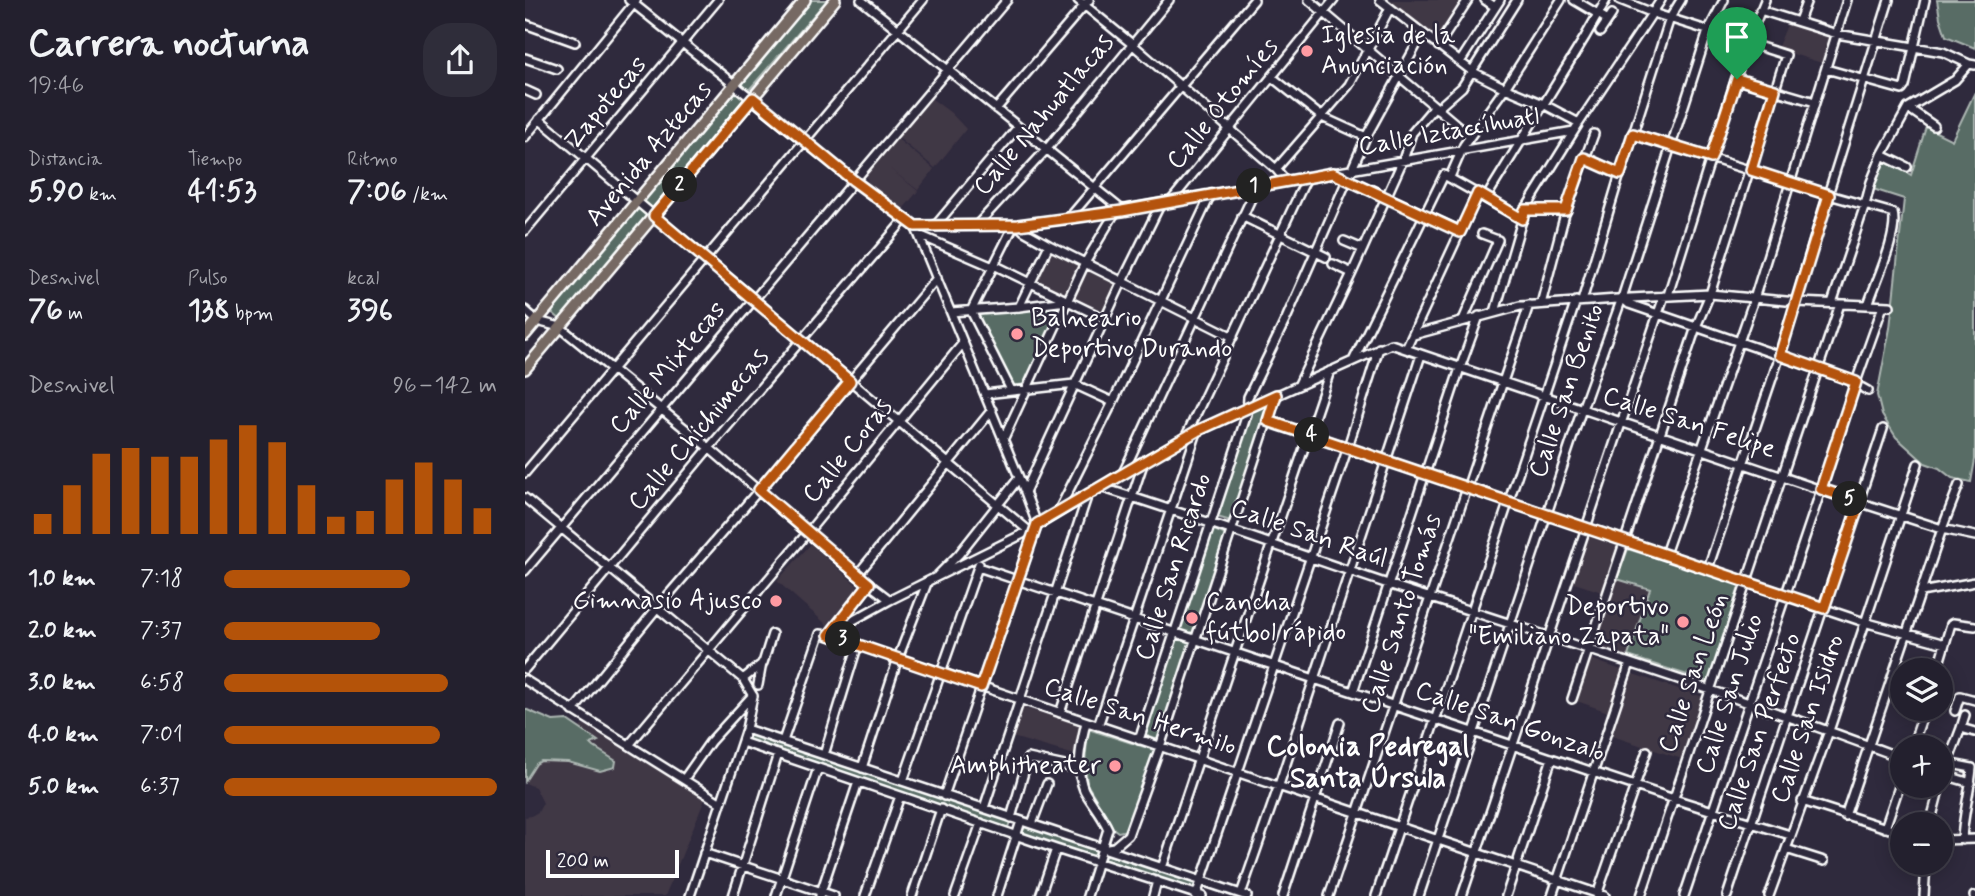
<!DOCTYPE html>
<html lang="es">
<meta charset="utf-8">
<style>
body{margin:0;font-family:Mynerve,sans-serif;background:#2f2d3a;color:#f1f3f6;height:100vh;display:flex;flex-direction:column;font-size:26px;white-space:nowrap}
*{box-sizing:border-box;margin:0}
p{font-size:23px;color:#a3a3aa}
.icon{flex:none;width:38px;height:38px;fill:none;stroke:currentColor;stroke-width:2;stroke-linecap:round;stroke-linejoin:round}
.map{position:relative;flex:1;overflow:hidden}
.details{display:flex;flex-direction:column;background:#23202e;width:525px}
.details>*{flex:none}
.fabs{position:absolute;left:1365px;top:658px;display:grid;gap:14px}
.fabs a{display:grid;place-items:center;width:63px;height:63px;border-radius:50%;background:#23202e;box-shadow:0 4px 18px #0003,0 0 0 2px #403e4a;font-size:35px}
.scale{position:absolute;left:21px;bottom:18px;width:133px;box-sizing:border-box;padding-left:7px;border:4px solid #fff;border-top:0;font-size:19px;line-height:24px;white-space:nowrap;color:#fff;-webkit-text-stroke:5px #2f2a3d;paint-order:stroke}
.pin{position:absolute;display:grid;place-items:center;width:60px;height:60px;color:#fff;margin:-72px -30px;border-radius:50% 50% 50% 0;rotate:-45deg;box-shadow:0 0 7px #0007}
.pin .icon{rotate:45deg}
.km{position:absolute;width:35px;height:35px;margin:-18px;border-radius:50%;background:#222;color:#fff;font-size:19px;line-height:35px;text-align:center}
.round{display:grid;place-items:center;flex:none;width:74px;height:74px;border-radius:28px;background:#2f2d3a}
.head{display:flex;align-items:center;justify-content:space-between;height:119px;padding:0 28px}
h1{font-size:38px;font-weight:800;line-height:52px}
.stats{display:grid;grid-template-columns:repeat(3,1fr);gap:10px;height:119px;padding:7px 28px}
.stats div{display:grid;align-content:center}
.stats b{font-size:30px;font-weight:800}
.stats small{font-size:19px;font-weight:400}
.stats p{font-size:19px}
.chart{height:196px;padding:14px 28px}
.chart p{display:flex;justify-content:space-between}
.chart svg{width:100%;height:126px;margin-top:7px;stroke:#b45309;stroke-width:6}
ul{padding:0 28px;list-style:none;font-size:23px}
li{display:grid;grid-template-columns:112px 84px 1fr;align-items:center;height:52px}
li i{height:18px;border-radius:9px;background:#b45309}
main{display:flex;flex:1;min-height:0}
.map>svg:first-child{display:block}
.built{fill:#413745}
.green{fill:#586c65;stroke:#acb6b2;stroke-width:2}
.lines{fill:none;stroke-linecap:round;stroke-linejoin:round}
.minor-casing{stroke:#fff;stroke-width:12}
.major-casing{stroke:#fff;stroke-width:14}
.minor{stroke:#2f2a3d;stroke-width:7}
.major{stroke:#766964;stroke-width:9}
.route-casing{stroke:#fff;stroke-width:14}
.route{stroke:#b45309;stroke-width:9}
.poi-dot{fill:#ff9aa2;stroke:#2f2a3d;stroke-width:2.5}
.labels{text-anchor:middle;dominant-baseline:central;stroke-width:5;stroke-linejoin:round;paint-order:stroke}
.poi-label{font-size:26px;fill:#fff;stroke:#2f2a3d;text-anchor:start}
.street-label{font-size:26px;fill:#fff;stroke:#2f2a3d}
.neighbourhood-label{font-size:28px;font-weight:bold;fill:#fff;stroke:#2f2a3d}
</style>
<main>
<section class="details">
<div class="head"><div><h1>Carrera nocturna</h1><p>19:46</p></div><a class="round"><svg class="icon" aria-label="share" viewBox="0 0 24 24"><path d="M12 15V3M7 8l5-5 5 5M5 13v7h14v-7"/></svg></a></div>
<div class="stats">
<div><p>Distancia</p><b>5.90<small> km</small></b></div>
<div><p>Tiempo</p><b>41:53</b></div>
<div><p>Ritmo</p><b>7:06<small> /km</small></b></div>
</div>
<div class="stats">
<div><p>Desnivel</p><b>76<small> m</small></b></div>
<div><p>Pulso</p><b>138<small> bpm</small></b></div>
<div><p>kcal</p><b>396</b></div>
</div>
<div class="chart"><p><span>Desnivel</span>96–142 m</p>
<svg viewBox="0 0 160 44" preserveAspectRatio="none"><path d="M5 44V37M15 44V27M25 44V16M35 44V14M45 44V17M55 44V17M65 44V11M75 44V6M85 44V12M95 44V27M105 44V38M115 44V36M125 44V25M135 44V19M145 44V25M155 44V35"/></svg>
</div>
<ul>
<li><b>1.0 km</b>7:18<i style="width:68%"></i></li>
<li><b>2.0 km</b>7:37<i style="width:57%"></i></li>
<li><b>3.0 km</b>6:58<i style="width:82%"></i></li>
<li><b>4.0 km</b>7:01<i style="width:79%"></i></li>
<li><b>5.0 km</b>6:37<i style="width:100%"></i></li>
</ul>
</section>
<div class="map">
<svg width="1450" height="896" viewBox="0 0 1450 896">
<rect width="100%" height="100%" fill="#2f2a3d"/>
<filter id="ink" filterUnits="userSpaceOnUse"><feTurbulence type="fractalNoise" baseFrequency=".0143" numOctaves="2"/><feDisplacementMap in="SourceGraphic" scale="14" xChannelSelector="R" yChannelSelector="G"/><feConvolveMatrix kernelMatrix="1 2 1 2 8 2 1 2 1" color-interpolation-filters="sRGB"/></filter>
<g filter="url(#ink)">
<path class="built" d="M862 0H938L913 38Z
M1264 20 1310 35 1300 64 1252 49Z
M403 96 426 113 441 129 410 168 370 135Z
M369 136 409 169 393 190 364 168 393 191 378 209 344 185 342 178V173L345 167Z
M527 250 556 264 541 297 510 281Z
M562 268 592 282 578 311 549 297Z
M1062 534 1096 545 1080 593 1046 582Z
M286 544 334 587 302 625 252 581Z
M1092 579 1125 589 1103 656 1070 645Z
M1063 658 1099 671 1086 713 1049 700Z
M1108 674 1178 697 1157 759 1087 736Z
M496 707 558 725 550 755 487 737Z
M57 725H60L180 799 140 896H0V817L6 816 13 812 18 803 10 787 0 783 11 764 17 761 43 762 75 771 88 769 91 761 50 736Z"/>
<path class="green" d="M285 0H302L223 91 213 86Z
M1412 0H1450V48L1421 36 1415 18Z
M209 91H218L220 100 130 210 117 200Z
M1450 92V460L1446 482 1427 478 1414 468 1400 463 1371 437 1357 415 1352 395 1365 328 1379 199 1348 189 1358 158 1386 175 1401 127 1427 140Z
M113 206 126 217 36 320 24 310Z
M536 305 503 384 484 386 450 315Z
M746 400 706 521 692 517 725 411Z
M687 529 701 535 670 636 654 631Z
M1103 549 1215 584 1184 682 1103 656 1125 589 1092 579Z
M652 637 667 643 635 741 620 735Z
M0 709 28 721 42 720 73 741 66 744 69 747 91 761 90 767 75 771 43 762 16 761 11 764 0 781Z
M563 729 632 751 603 830 593 832 589 829 562 784 560 763Z
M225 734 485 821 483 828 223 741Z
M500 826 572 851 570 858 497 833Z
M581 854 671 882 669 889 579 860Z"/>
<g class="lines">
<defs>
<path id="minor" d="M104 0 329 181 390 226 500 492 512 524 419 796
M336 0 597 210
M553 0 607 44 751 169 761 181
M784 0 945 136
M855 0 948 72 980 88 1018 104 1054 123
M960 0 970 7
M1049 0 1083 20
M1235 10 1312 34 1418 52 1444 64
M1274 21 1282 0
M0 24 50 42
M1075 32 1087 14
M913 46 943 0
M0 58 32 69
M935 62 975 0
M1301 69 1377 90 1380 86 1400 0
M748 78 797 117 841 137
M1211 79 1290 102
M0 90 11 95
M1383 108 1409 126
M471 109 564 0
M912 109 937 87 992 0
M14 119 504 531
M1108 134 1304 195 1368 213C1374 234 1350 283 1343 305
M0 137 111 1
M1357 155 1382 167
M1059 158 1095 174
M751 169 824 85 865 8
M809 173 935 231
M925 177 939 145 980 88 1036 0
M961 198 1060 37 1081 0
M646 201 809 0
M1000 210H1041
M717 216 801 257
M544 218 729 0
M452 225 521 150 644 0
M493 225 499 231 524 245 708 337
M390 226 493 225 544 219 1049 131
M410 226 493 127
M0 231 193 0
M394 235 468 267
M819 241 838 249
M808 264 827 273
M469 265 580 319
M1143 295 1222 43 1240 0
M1097 298 1104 304 1331 382 1334 386 1343 391
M1057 301 1095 174 1145 18 1156 0
M1307 303 1340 205 1346 182 1357 155 1383 108 1430 80 1444 64 1450 65
M1016 304 1041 210 1069 134
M494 307 524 245
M0 310 12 321 35 327 184 448 332 575 365 600
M426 312 494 307 541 301
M970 312 1000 210 1054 123 1136 0
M938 320 973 240 957 234
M888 335 995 306 1106 298 1185 294 1272 302 1365 306
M881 349 953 193
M829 359 919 175 997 219
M774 384 827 273 878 160 887 133 909 107
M486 390 446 311 489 225
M460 394 549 384 588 402
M743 421 1339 622 1420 644
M661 436 782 177
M478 440 560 263 591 211
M0 473 398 0
M598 473 732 186
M575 487C673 517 769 553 866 585 1037 641 1209 695 1377 758
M500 492 597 282 636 203
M0 498 218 679 228 696
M533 512 588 402 686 194
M1140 554 1229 299 1322 0
M453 567 1149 799 1265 835
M1183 568 1255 355 1295 220 1364 0
M0 571 482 0
M332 575 467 410
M413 575 434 554 494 478
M1396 592 1450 582
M310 628 344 584
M307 632 365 600 504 531 598 473 672 431 866 344 1296 490 1417 529 1450 536
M0 669 184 448 380 219
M1412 670 1426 624 1428 623 1450 626
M218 679 238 663 247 634
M0 680 196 803
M233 685 237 663
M828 692 935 368 954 316
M1047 699 1171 327 1185 294 1261 55 1128 13 1095 0
M48 711 132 608 234 490 412 278
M1430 711 1435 696 1450 700
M535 713 619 461
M1440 715 1436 728 1450 732
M561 722C556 744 550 768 559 790 566 803 577 815 583 829L562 896
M573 726 672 432
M221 729 722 896
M614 740 722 414 723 397 761 319 841 137 898 33
M258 741 295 634 304 635 1080 896
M217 742 531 849 677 896
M104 745 283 532 438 343
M1387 747 1400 709
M299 755 333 644
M1416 762 1447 768C1445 792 1438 815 1437 840
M337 768 373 658 402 583
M1416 774 1446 783
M159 779 185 742 227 696
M378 781 454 564
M1416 781 1436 728
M1277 801 1377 833
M459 808 563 494
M1320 816 1417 529 1434 485
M486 818 503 758 554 769
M507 824 522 784
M1405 824 1415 786
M1360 828 1377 778
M1416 840 1450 839
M583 848 589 847 603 835 635 747 751 395
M1261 849 1299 861
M179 853 309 896
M637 868 805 371
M716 894 754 785 896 355
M295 895 333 782
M1072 895 1122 751
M165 896 221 729 228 696
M208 896 253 754
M251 896 293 768
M340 896 375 796
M387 896 416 809
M430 896 456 823
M472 896 496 821
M515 896 531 849
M628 896 632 881
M671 896 823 447 854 348
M758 896 815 723
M804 896 1004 305
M851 896 1051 301
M894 896 1057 409 1097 298 1183 31 1199 0
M937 896 1139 296
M981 896 1027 758
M1027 896 1105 663
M1116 896 1315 304
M1159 896 1296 490 1331 382 1358 306
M1202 896 1358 429
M1244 896 1304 731 1393 464
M1399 896 1401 863
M1449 896H1450"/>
<path id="major" d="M0 335 280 0
M0 369 310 0"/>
</defs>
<use href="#minor" class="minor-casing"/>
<use href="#major" class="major-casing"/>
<use href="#minor" class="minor"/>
<use href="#major" class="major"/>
</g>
</g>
<g class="lines" filter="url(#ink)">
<defs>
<path id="route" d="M1212 79 1250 90 1226 170 1304 195 1255 355 1331 382 1296 489 1335 502 1299 608 743 421 751 395 672 431 512 524 456 687 304 635 344 584 234 490 325 381 129 216 228 98 329 181 390 226 493 225 597 211 808 173 935 232 953 193 997 219 1000 210H1041L1059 158 1095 174 1108 134 1186 158Z"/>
</defs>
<use href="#route" class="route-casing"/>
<use href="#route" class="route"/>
</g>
<g class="poi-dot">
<circle cx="782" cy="51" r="7"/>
<circle cx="492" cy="334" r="7"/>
<circle cx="251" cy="601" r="7"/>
<circle cx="667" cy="618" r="7"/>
<circle cx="1158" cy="622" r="7"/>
<circle cx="590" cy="766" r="7"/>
</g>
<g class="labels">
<g class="poi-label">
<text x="796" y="36">Iglesia de la<tspan x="796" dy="30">Anunciación</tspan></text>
<text x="506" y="319">Balneario<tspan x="506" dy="30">Deportivo Durando</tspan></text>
<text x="237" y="601" text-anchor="end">Gimnasio Ajusco</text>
<text x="681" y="603">Cancha<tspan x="681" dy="30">fútbol rápido</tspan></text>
<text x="1144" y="607" text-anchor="end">Deportivo<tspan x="1144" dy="30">"Emiliano Zapata"</tspan></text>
<text x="576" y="766" text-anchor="end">Amphitheater</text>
</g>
<g class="street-label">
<text transform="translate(81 103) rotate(-50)">Zapotecas</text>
<text transform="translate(698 104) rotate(-51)">Calle Otomíes</text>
<text transform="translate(519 115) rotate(-50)">Calle Nahuatlacas</text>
<text transform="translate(924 132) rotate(-10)">Calle Iztaccíhuatl</text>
<text transform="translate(124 154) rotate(-50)">Avenida Aztecas</text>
<text transform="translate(143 368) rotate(-50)">Calle Mixtecas</text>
<text transform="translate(1042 391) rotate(-71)">Calle San Benito</text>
<text transform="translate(1164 423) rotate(18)">Calle San Felipe</text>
<text transform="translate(174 430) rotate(-50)">Calle Chichimecas</text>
<text transform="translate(323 451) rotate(-51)">Calle Coras</text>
<text transform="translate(784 534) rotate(19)">Calle San Raúl</text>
<text transform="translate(649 567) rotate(-72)">Calle San Ricardo</text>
<text transform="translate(877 614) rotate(-72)">Calle Santo Tomás</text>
<text transform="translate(1169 673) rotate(-71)">Calle San León</text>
<text transform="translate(1205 694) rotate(-72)">Calle San Julio</text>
<text transform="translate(615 717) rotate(18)">Calle San Hermilo</text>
<text transform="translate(1283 719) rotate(-71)">Calle San Isidro</text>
<text transform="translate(985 722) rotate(19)">Calle San Gonzalo</text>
<text transform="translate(1235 732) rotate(-71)">Calle San Perfecto</text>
</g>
<g class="neighbourhood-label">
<text x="843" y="747">Colonia Pedregal<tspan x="843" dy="32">Santa Úrsula</tspan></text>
</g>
</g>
</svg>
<div class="fabs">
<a><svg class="icon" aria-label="layers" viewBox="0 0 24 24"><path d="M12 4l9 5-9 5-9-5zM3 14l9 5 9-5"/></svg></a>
<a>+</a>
<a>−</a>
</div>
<div class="scale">200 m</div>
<div class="pin" style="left:1212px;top:79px;background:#1e9e55"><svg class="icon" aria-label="arrive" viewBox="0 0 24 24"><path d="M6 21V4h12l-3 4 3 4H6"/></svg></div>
<b class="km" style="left:729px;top:186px">1</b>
<b class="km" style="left:155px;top:185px">2</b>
<b class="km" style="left:318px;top:639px">3</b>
<b class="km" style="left:787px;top:435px">4</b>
<b class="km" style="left:1325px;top:499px">5</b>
</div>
</main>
